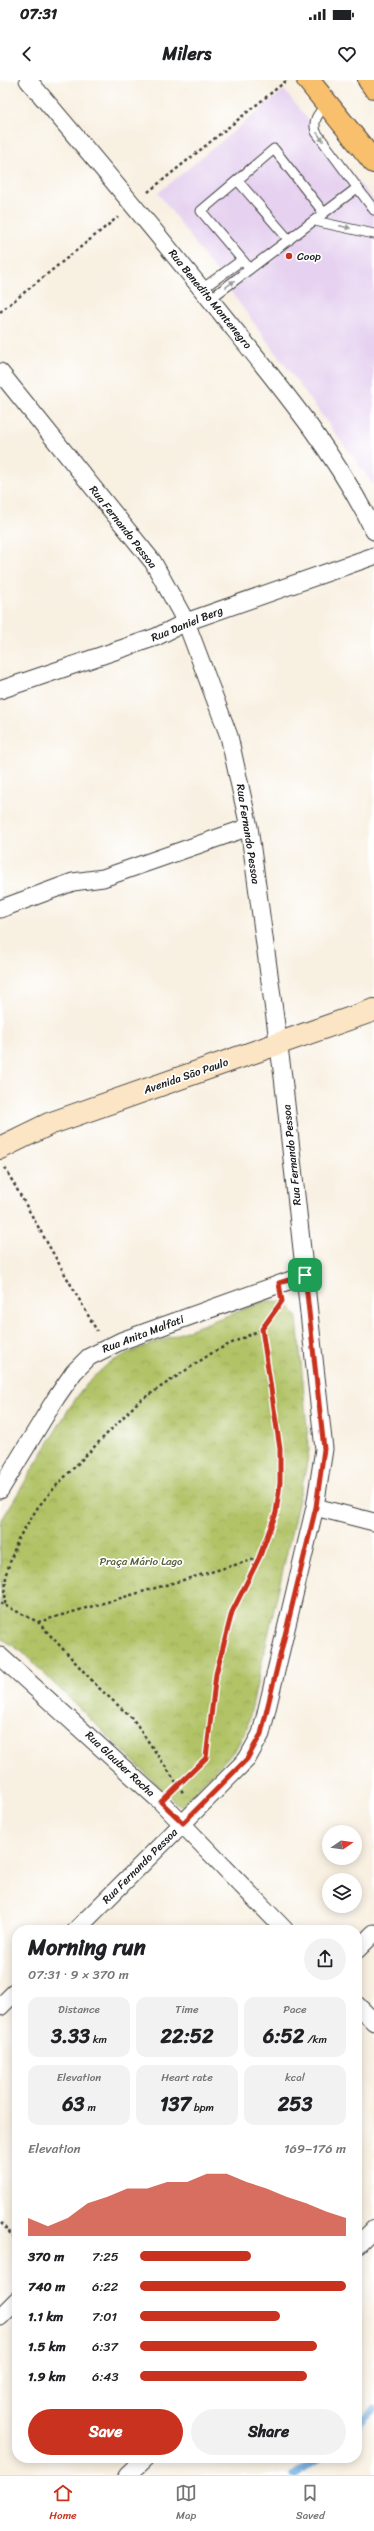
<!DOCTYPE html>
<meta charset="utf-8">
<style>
body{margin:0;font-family:Sriracha,sans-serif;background:#f2f2f2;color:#202124;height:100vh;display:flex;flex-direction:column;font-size:15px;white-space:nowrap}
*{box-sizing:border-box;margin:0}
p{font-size:13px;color:#757577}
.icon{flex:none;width:22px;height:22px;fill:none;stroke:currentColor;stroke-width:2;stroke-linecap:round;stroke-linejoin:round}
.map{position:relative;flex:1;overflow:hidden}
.side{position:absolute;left:12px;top:1845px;width:350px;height:538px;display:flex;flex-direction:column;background:#fff;border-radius:16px;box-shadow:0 2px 10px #0003}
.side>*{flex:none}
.needle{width:26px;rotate:77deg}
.fabs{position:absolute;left:322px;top:1745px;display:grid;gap:8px}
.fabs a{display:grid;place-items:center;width:40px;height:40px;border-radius:50%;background:#fff;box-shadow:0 2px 10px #0003;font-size:20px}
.pin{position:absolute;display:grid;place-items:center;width:34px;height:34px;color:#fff;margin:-17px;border-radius:8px;box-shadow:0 2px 6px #0006}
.round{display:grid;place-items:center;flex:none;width:42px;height:42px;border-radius:21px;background:#f2f2f2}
.summary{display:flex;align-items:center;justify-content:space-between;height:68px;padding:0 16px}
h1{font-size:22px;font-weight:700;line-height:30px}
.stats{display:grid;grid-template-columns:repeat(3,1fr);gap:6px;height:68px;padding:4px 16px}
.stats div{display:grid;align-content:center;border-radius:10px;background:#f2f2f2;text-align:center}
.stats b{font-size:20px;font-weight:700}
.stats small{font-size:11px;font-weight:400}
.stats p{font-size:11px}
.chart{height:112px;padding:8px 16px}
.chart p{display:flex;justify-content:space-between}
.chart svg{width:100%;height:72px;margin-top:4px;fill:#c8321e;opacity:.7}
.primary-button{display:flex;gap:8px;margin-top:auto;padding:8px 16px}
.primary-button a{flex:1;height:46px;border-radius:24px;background:#c8321e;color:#fff;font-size:16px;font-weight:700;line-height:46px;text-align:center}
.primary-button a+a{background:#f2f2f2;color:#202124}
ul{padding:0 16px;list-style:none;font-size:13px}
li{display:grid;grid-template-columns:64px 48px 1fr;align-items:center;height:30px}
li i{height:10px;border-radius:5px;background:#c8321e}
.status{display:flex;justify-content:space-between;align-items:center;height:28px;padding:0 20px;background:#fff;direction:ltr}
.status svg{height:11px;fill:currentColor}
header{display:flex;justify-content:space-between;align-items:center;height:52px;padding:0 16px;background:#fff;font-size:18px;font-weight:700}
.dock{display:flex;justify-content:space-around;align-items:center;height:56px;border-top:1px solid #e0e0e0;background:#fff;font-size:11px;color:#757577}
.dock a{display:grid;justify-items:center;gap:2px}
.dock .active{color:#c8321e}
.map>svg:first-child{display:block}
.built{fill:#e6d2f0}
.park{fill:url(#park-crowns);stroke:#667041}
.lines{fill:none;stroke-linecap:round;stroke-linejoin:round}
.stream{stroke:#6caade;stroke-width:7}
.service-casing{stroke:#3d3c3a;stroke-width:11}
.minor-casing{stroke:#3d3c3a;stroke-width:19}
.secondary-casing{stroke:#3d3c3a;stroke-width:24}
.trunk-casing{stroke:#3d3c3a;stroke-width:24}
.path{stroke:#3d3c3a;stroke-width:2.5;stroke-dasharray:3 3;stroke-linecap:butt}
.service{stroke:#fff;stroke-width:9}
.minor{stroke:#fff;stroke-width:17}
.secondary{stroke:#fce5c4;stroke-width:22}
.trunk{stroke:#f8bf6c;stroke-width:22}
.oneway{fill:#999}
.route-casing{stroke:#fff;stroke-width:8}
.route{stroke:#c8321e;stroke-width:5}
.poi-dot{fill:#c8321e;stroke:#fff;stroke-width:1.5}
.labels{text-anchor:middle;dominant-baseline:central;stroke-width:3.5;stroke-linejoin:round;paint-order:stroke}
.poi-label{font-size:11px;fill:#1c1c1c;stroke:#fff;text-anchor:start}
.street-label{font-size:11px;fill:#1c1c1c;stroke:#fff}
.park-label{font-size:11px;fill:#585f3a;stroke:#fff}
</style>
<div class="status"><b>07:31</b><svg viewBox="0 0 49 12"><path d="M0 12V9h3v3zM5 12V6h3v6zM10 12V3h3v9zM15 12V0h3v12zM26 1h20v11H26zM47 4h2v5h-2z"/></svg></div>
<header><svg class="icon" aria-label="back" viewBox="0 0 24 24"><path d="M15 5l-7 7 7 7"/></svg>Milers<svg class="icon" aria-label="heart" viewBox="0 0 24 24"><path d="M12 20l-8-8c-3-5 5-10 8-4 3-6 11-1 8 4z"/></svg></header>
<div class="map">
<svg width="374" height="2395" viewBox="0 0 374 2395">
<defs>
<pattern id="park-crowns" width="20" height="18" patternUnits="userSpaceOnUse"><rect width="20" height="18" fill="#b1c366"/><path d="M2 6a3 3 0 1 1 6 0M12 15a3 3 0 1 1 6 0" fill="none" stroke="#98a758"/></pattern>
</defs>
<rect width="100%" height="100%" fill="#fff"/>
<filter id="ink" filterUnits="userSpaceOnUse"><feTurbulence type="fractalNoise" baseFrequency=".025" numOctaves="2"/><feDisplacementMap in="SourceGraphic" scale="8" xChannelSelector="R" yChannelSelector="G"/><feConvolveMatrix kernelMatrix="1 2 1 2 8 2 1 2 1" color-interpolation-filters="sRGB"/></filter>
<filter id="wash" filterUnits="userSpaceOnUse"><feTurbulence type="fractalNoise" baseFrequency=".012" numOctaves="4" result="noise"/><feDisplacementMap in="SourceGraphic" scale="16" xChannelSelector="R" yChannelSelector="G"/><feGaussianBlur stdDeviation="0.9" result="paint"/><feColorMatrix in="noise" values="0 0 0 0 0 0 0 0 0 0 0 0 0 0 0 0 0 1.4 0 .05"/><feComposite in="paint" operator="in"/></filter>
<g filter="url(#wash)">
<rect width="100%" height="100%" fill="#f8f0e1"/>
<path class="built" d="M284 10 374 121V406L158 113Z"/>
<path class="park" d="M266 1221C285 1221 289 1221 297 1238L309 1369 306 1388 247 1648 235 1670 180 1727 22 1572 0 1557V1443L70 1327 87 1303 108 1284 130 1272Z"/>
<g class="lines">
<path class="stream" d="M357 2346 374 2329
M294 2395 320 2378"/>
</g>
</g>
<g filter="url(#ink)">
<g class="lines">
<defs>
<path id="service" d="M327 24C319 33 312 39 316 52L374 130
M238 101 289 160
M315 141 374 154
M250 189 201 131 274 69 324 133
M202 209 242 180
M210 219 357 108"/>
<path id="minor" d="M28 0C95 79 161 158 225 238 280 306 336 373 374 451
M0 292 153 482 186 542 229 656 249 747 283 997 324 1369 315 1427 261 1654 247 1679 76 1850
M0 610 156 557 186 542 374 476
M0 829 73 802 103 798 249 747
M0 1410 56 1318 74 1292 89 1277 121 1261 305 1195
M315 1427 374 1442
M0 1576 161 1722 285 1850
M357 1870 374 1853
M357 1925 374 1942
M0 1927 17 1910
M357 2166 374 2149
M0 2237 17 2220
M127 2395 145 2378"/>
<path id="secondary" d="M0 1068 49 1044 374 930"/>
<path id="trunk" d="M308 0 374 82
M369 0 374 7"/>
</defs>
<use href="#service" class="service-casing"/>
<use href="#minor" class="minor-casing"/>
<use href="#secondary" class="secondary-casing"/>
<use href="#trunk" class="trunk-casing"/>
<path class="path" d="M148 112 286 1
M0 232 118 137
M5 1088 97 1251
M0 1523 38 1542 99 1608 133 1639 184 1714
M5 1524 6 1494 18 1459 38 1427 56 1406 138 1322 215 1271 262 1249 278 1226
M38 1542 259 1478
M175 1708 206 1678 216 1594 232 1532 259 1478 276 1433 280 1403 279 1369 276 1336 268 1301 262 1249
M0 2143 17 2160"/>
<use href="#service" class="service"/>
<use href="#minor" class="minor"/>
<use href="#secondary" class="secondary"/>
<use href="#trunk" class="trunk"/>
</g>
<defs><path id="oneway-solid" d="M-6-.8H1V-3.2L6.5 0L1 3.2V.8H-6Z"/></defs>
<g class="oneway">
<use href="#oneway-solid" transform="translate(320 57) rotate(55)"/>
<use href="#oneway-solid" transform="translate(345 147) rotate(13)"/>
<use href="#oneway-solid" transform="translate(230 204) rotate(-37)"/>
</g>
</g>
<g class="lines" filter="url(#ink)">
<defs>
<path id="route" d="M305 1195 324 1369 316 1427 261 1654 247 1679 183 1743 161 1722 206 1678 216 1594 232 1532 259 1478 276 1433 280 1403V1369L262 1249 282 1221 279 1203Z"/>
</defs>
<use href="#route" class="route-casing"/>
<use href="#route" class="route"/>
</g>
<circle class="poi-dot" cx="289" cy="176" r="4"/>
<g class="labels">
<g class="poi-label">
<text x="297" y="176">Coop</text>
</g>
<g class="street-label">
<text transform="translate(210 219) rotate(51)">Rua Benedito Montenegro</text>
<text transform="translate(123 447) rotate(52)">Rua Fernando Pessoa</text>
<text transform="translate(187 544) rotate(-22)">Rua Daniel Berg</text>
<text transform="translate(248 754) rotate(81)">Rua Fernando Pessoa</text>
<text transform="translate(186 996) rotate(-19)">Avenida São Paulo</text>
<text transform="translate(292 1075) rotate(-96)">Rua Fernando Pessoa</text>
<text transform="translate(143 1254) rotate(-21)">Rua Anita Malfati</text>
<text transform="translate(120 1684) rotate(43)">Rua Glauber Rocha</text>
<text transform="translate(140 1786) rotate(-45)">Rua Fernando Pessoa</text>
</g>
<g class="park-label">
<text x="141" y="1481">Praça Mário Lago</text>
</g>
</g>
</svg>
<div class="fabs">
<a><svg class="needle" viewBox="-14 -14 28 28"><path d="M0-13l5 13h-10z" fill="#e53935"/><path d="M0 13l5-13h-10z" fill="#757577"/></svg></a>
<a><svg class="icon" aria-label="layers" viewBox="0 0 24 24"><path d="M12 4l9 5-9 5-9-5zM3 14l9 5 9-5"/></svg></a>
</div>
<div class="pin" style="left:305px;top:1195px;background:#1e9e55"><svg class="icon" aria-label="arrive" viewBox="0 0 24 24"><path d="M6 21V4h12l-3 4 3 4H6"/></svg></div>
<section class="side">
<div class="summary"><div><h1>Morning run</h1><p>07:31 · 9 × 370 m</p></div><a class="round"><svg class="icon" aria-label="share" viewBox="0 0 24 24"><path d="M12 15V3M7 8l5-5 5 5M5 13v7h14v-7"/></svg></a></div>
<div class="stats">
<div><p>Distance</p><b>3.33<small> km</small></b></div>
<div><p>Time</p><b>22:52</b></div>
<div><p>Pace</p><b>6:52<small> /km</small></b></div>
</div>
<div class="stats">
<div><p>Elevation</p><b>63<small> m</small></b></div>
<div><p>Heart rate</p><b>137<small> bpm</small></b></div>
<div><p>kcal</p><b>253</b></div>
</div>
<div class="chart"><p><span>Elevation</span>169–176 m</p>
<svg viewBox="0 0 160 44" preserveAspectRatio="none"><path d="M0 44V33L10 38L20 33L30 24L40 20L50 15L60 15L70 11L80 11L90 6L100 6L110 11L120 15L130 20L140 24L150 29L160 33V44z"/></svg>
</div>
<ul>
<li><b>370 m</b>7:25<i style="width:54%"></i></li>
<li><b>740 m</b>6:22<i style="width:100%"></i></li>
<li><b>1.1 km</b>7:01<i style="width:68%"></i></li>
<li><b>1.5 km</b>6:37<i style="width:86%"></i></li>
<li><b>1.9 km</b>6:43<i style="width:81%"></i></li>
</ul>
<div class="primary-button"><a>Save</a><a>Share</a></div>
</section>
</div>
<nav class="dock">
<a class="active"><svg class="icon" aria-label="home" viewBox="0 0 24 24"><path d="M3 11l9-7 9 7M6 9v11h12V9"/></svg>Home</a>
<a><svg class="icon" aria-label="map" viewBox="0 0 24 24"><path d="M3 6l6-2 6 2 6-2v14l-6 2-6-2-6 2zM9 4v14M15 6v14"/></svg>Map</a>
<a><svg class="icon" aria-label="saved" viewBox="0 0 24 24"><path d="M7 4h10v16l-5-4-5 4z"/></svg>Saved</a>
</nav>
